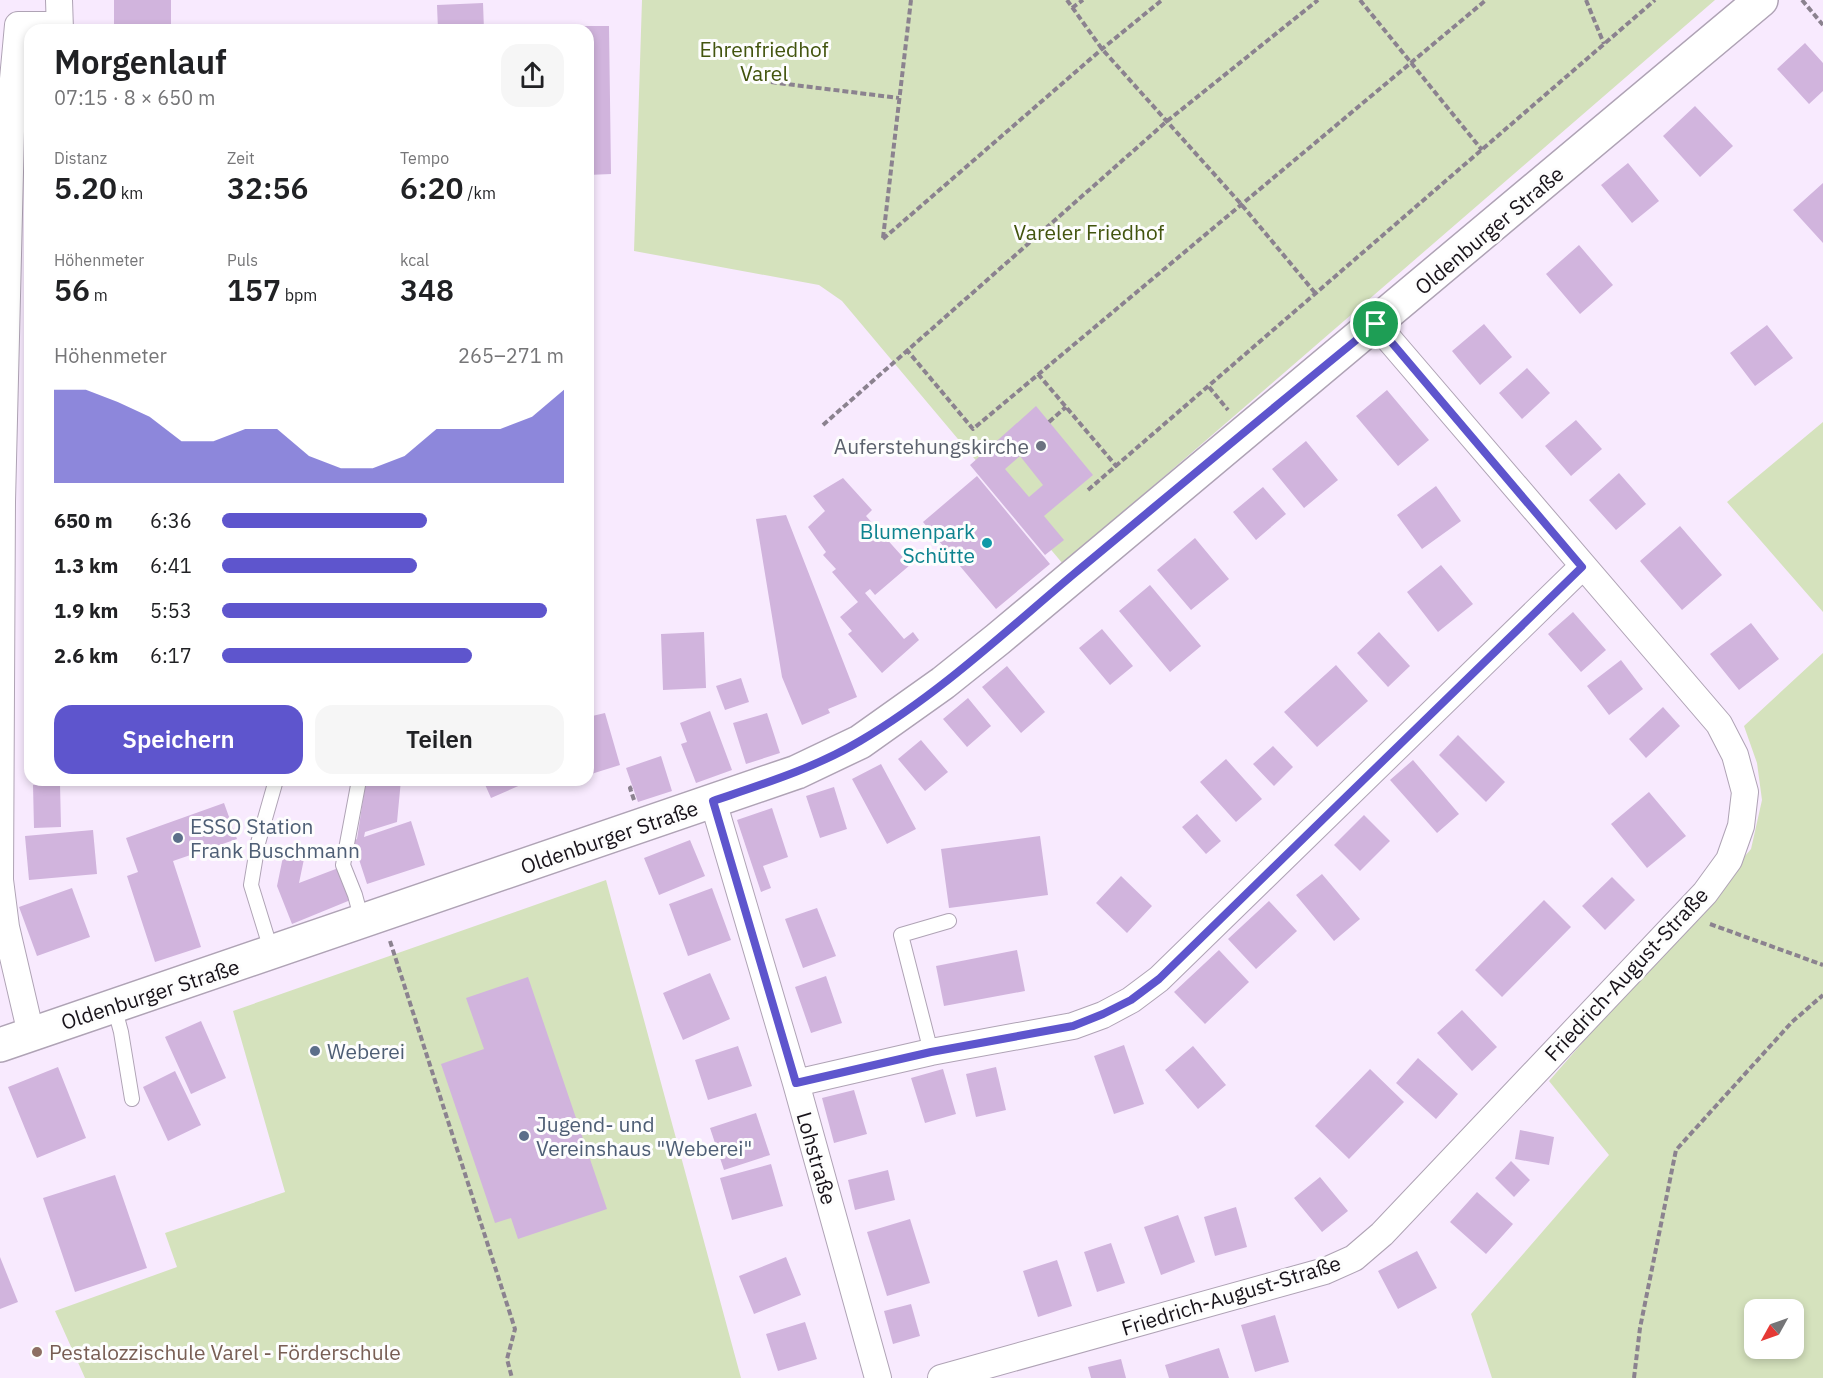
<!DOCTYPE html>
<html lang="de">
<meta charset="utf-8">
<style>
body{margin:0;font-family:"IBM Plex Sans",sans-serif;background:#f6f6f6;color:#202124;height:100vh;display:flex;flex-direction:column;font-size:22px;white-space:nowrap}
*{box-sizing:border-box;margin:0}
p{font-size:20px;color:#757577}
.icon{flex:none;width:33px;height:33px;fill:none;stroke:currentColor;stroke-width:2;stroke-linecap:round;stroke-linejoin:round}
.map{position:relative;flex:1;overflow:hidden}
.details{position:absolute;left:24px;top:24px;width:570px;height:762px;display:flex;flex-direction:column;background:#fff;border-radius:18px;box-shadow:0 3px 9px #0003}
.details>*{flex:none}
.needle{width:39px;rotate:230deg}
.buttons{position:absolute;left:1744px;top:1299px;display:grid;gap:12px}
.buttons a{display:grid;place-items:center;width:60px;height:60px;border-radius:12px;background:#fff;box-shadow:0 3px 9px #0003;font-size:30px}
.pin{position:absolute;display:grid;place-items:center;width:51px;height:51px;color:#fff;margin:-26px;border:3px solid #fff;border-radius:50%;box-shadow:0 2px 6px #0007}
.round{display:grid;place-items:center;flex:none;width:63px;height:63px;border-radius:18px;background:#f6f6f6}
.headline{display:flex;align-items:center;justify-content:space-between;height:102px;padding:0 30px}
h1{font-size:33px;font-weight:600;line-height:45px}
.figures{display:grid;grid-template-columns:repeat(3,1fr);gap:9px;height:102px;padding:6px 30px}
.figures div{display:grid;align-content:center}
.figures b{font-size:30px;font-weight:600}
.figures small{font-size:16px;font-weight:400}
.figures p{font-size:16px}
.chart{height:168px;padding:12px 30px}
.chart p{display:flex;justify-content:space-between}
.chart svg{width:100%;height:108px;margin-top:6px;fill:#5e55cd;opacity:.7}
.action{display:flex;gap:12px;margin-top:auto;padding:12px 30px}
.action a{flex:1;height:69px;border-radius:18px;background:#5e55cd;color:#fff;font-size:24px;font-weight:600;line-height:69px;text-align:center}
.action a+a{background:#f6f6f6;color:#202124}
ul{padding:0 30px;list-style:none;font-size:20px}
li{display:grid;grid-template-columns:96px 72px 1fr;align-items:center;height:45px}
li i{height:15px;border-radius:8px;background:#5e55cd}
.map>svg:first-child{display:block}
.green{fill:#d5e2bd;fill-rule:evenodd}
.building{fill:#d1b4dd;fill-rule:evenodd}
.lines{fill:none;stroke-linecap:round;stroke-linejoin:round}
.service-casing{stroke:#afa3b5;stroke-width:16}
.minor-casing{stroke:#afa3b5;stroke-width:28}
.secondary-casing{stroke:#afa3b5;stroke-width:36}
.path{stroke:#8b828f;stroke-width:4;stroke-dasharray:6 3;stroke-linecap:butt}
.service{stroke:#fff;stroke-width:14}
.minor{stroke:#fff;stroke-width:26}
.secondary{stroke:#fff;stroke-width:33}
.route-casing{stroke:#fff;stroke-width:12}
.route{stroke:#5e55cd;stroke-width:8}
.worship-dot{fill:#6b7280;stroke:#fdfdfd;stroke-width:2}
.culture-dot{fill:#0f9aa8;stroke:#fdfdfd;stroke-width:2}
.service-dot{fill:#5c6f8a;stroke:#fdfdfd;stroke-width:2}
.education-dot{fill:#8d6e63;stroke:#fdfdfd;stroke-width:2}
.labels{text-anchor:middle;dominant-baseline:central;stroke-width:6;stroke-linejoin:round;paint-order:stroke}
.park-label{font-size:21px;fill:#42540e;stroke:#fdfdfd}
.street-label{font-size:21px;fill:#18131a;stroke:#fdfdfd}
.worship-label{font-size:21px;fill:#5b616d;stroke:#fdfdfd;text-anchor:end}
.culture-label{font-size:21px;fill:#0d838f;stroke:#fdfdfd;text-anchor:end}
.service-label{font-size:21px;fill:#4e5e75;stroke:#fdfdfd;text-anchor:start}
.education-label{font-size:21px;fill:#785e54;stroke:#fdfdfd;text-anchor:start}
</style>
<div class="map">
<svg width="1823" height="1378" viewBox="0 0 1823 1378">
<rect width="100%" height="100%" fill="#f8eafe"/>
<path class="green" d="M642 0H1715L1063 564 842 301 819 285 634 251Z
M1823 422V612L1727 502Z
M1823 653V1378H1492L1471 1314 1609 1155 1549 1081 1751 849 1762 800 1757 763 1744 726ZM1755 1310H1794V1348H1755Z
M606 880 741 1378H85L55 1311 177 1267 165 1233 285 1192 233 1011Z"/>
<path class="building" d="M114 0H171V30H114Z
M483 3 484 30H438L437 5Z
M566 26H609L611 174 588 175V30H566Z
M1805 43 1823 63V91L1809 104 1777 69Z
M1695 106 1733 146 1700 177 1663 136Z
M1628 163 1659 201 1632 223 1601 185Z
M1823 183V243L1793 210Z
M1579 245 1613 285 1580 314 1546 274Z
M1484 324 1512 357 1480 385 1452 351Z
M1767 325 1793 358 1755 386 1730 353Z
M1527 368 1550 393 1522 419 1499 393Z
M1387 390 1429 440 1398 466 1356 416Z
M1036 406 1093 475 1044 516 1064 540 1045 555 970 465ZM1020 456 1043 485 1029 497 1005 469Z
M1576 420 1602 449 1571 476 1545 446Z
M1306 441 1338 480 1304 508 1272 469Z
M1619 473 1646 504 1616 530 1589 500Z
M977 476 1050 564 996 609 923 522Z
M843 478 872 510 866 516 910 565 875 595 870 589 865 593 904 639 913 632 919 640 882 673 848 634 852 631 840 617 858 602 832 572 836 569 823 555 826 552 808 527 825 511 813 496Z
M1436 486 1461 521 1422 549 1397 515Z
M1263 487 1286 514 1256 540 1233 512Z
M786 515 857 697 828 709 830 713 802 725 782 677 756 519Z
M1680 526 1722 575 1682 610 1640 561Z
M1195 538 1229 579 1191 610 1157 570Z
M1441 565 1473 604 1438 632 1407 592Z
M1150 585 1201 646 1170 672 1119 611Z
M1573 612 1606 650 1581 672 1548 634Z
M1751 623 1779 659 1739 690 1710 654Z
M1102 629 1133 666 1110 685 1079 648Z
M704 632 706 688 663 690 661 634Z
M1379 632 1410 666 1388 687 1357 653Z
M1621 660 1643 689 1609 715 1587 686Z
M1336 665 1368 701 1317 747 1284 712Z
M1007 666 1045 712 1021 733 982 687Z
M741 678 749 702 725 710 716 686Z
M968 698 991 726 967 747 943 719Z
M1663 707 1680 726 1646 758 1629 739Z
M710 711 732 770 696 783 681 744 687 742 680 723Z
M605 713 620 765 588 775V717Z
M767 713 780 753 746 764 733 723Z
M1458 735 1505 782 1486 802 1439 755Z
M921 740 948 772 925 791 898 759Z
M1273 746 1293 767 1274 786 1253 764Z
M661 756 672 791 638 802 626 768Z
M1226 759 1262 799 1236 822 1200 782Z
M1413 760 1459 814 1437 833 1390 780Z
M881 764 916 829 887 844 852 779Z
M366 780H401L397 822 365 832 364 837 411 821 425 865 367 884 353 841 357 839Z
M483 780H532L491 798Z
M60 784 61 827 34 828 33 785Z
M834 787 847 829 820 838 806 796Z
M1649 792 1686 836 1647 868 1611 824Z
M224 803 237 839 173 861 201 947 155 962 127 876 138 872 126 838Z
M772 808 788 857 763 866 771 888 761 892 737 820Z
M1197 814 1221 841 1206 854 1182 827Z
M1364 815 1390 841 1360 871 1334 845Z
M93 830 97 874 29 880 25 836Z
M1040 836 1048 895 949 908 941 849Z
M690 840 705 876 659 895 644 858Z
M284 852 304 859 299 883 341 867 353 899 292 924 277 886Z
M1322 874 1360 919 1334 941 1296 895Z
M1121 876 1152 906 1127 933 1096 903Z
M1612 877 1635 900 1605 930 1582 906Z
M72 888 90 937 37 956 19 907Z
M712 888 731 940 688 956 669 904Z
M1544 900 1571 927 1502 997 1475 970Z
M1269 901 1297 931 1256 969 1228 939Z
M817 908 836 956 803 968 785 919Z
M1017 950 1025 991 944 1006 936 966Z
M1219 950 1249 982 1205 1024 1174 992Z
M710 973 730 1019 683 1040 663 993Z
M826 976 842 1023 811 1033 795 987Z
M528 977 607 1209 518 1239 511 1218 495 1223 441 1064 484 1049 466 998Z
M1462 1010 1497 1047 1472 1071 1437 1033Z
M201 1021 226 1078 191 1094 165 1037Z
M1124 1045 1144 1104 1114 1114 1094 1056Z
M738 1046 752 1086 708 1100 695 1060Z
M1193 1046 1226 1085 1198 1109 1165 1070Z
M1418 1058 1458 1094 1436 1119 1396 1083Z
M58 1067 86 1138 37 1158 8 1087Z
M996 1067 1006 1110 976 1117 966 1074Z
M943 1069 956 1114 925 1123 911 1078Z
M1370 1069 1404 1102 1349 1159 1315 1126Z
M175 1071 201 1125 168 1141 143 1087Z
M854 1090 867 1134 834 1143 822 1098Z
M756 1113 770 1155 724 1170 710 1128Z
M1520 1130 1554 1137 1549 1165 1515 1159Z
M1511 1161 1530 1180 1514 1197 1495 1178Z
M771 1164 783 1206 732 1220 720 1178Z
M888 1170 895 1200 855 1210 848 1180Z
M115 1175 147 1268 75 1292 43 1198Z
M1320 1177 1348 1211 1322 1232 1294 1198Z
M1477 1192 1513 1224 1486 1254 1450 1222Z
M1236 1207 1247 1247 1215 1256 1204 1217Z
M1178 1215 1195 1262 1161 1275 1144 1227Z
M910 1219 930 1283 887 1296 867 1232Z
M1111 1243 1125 1283 1097 1292 1084 1252Z
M1417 1251 1437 1288 1398 1309 1378 1271Z
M0 1257 18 1302 0 1309Z
M786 1257 801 1295 754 1314 739 1276Z
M1057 1260 1072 1306 1038 1317 1023 1271Z
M911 1304 920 1336 893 1344 884 1311Z
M1275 1315 1289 1362 1255 1372 1241 1325Z
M805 1322 817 1359 778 1371 766 1334Z
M1219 1348 1229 1378H1169L1165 1365Z
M1121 1359 1126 1378H1091L1088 1367Z"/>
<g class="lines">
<defs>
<path id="service" d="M359 780 343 865 355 895 362 921
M272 953 251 885 258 843 276 780
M114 1006 121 1032 132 1099
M931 1052 901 935 949 921"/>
<path id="minor" d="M59 0 60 30
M713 801 796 1083 878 1378
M31 1034 6 927 0 880 2 502 12 90 18 25H59
M796 1083 931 1052 1073 1026 1103 1015 1131 1000 1159 979 1582 567
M941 1378 1325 1271 1354 1258 1382 1234 1705 893 1729 860 1741 826 1745 792 1735 755 1719 724 1376 324"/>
<path id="secondary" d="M0 1045 797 772 860 742 943 683 998 639 1761 0"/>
</defs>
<use href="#service" class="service-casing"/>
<use href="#minor" class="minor-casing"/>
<use href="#secondary" class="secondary-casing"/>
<path class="path" d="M1067 0 1102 49 1241 204 1316 294
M1360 0 1482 150
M1586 0 1604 44
M1802 0 1823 25
M1072 8 1083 0
M762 81 899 98
M883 238 911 0
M883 239 1102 49 1162 0
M906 349 973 429 1486 0
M1038 374 1117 467
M1209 387 1228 410
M1049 422 1066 407
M823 425 1166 122 1318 0
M1088 490 1655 0
M632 787 630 788 634 800
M1710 924 1823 965
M390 941 515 1329 507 1359 512 1378
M1634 1378 1640 1328 1676 1150 1792 1022 1823 995"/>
<use href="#service" class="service"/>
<use href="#minor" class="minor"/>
<use href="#secondary" class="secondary"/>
</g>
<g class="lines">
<defs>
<path id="route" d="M1376 324 1582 567 1159 979 1131 1000 1103 1014 1073 1026 931 1052 796 1083 713 801C763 784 815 768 860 741 938 695 1006 631 1075 573 1175 490 1275 406 1376 324Z"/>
</defs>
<use href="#route" class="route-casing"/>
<use href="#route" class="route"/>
</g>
<circle class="worship-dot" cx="1041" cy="446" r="6"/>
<circle class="culture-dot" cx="987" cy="543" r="6"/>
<g class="service-dot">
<circle cx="178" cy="838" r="6"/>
<circle cx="315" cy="1051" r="6"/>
<circle cx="524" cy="1136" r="6"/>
</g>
<circle class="education-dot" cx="37" cy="1352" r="6"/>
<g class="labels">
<g class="park-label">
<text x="764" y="49">Ehrenfriedhof<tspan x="764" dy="24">Varel</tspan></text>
<text x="1089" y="232">Vareler Friedhof</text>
</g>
<g class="street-label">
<text transform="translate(1489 230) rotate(-40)">Oldenburger Straße</text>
<text transform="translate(609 837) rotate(-19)">Oldenburger Straße</text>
<text transform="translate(1626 974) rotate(-47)">Friedrich-August-Straße</text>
<text transform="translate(150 994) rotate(-18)">Oldenburger Straße</text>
<text transform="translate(817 1158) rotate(74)">Lohstraße</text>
<text transform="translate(1231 1295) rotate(-17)">Friedrich-August-Straße</text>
</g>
<g class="worship-label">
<text x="1029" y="446">Auferstehungskirche</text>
</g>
<g class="culture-label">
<text x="975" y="531">Blumenpark<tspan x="975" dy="24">Schütte</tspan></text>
</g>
<g class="service-label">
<text x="190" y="826">ESSO Station<tspan x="190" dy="24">Frank Buschmann</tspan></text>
<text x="327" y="1051">Weberei</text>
<text x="536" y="1124">Jugend- und<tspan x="536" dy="24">Vereinshaus "Weberei"</tspan></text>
</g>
<g class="education-label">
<text x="49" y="1352">Pestalozzischule Varel - Förderschule</text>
</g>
</g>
</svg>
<div class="buttons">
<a><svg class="needle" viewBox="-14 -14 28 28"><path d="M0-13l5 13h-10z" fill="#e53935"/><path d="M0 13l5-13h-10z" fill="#757577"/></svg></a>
</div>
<div class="pin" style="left:1376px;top:324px;background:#1e9e55"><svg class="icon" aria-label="arrive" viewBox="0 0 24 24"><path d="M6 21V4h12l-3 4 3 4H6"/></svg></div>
<section class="details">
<div class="headline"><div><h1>Morgenlauf</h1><p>07:15 · 8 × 650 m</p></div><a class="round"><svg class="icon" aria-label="share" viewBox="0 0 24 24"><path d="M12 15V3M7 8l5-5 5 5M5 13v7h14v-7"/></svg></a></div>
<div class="figures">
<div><p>Distanz</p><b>5.20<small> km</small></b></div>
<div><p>Zeit</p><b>32:56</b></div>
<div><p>Tempo</p><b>6:20<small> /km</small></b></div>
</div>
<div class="figures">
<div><p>Höhenmeter</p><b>56<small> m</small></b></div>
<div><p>Puls</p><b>157<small> bpm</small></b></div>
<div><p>kcal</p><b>348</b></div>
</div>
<div class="chart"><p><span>Höhenmeter</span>265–271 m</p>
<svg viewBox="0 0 160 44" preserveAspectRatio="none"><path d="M0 44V6L10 6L20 11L30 17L40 27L50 27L60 22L70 22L80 33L90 38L100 38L110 33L120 22L130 22L140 22L150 17L160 6V44z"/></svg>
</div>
<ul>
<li><b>650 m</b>6:36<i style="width:60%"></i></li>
<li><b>1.3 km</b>6:41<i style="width:57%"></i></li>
<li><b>1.9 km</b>5:53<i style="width:95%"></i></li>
<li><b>2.6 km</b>6:17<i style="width:73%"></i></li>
</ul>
<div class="action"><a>Speichern</a><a>Teilen</a></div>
</section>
</div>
